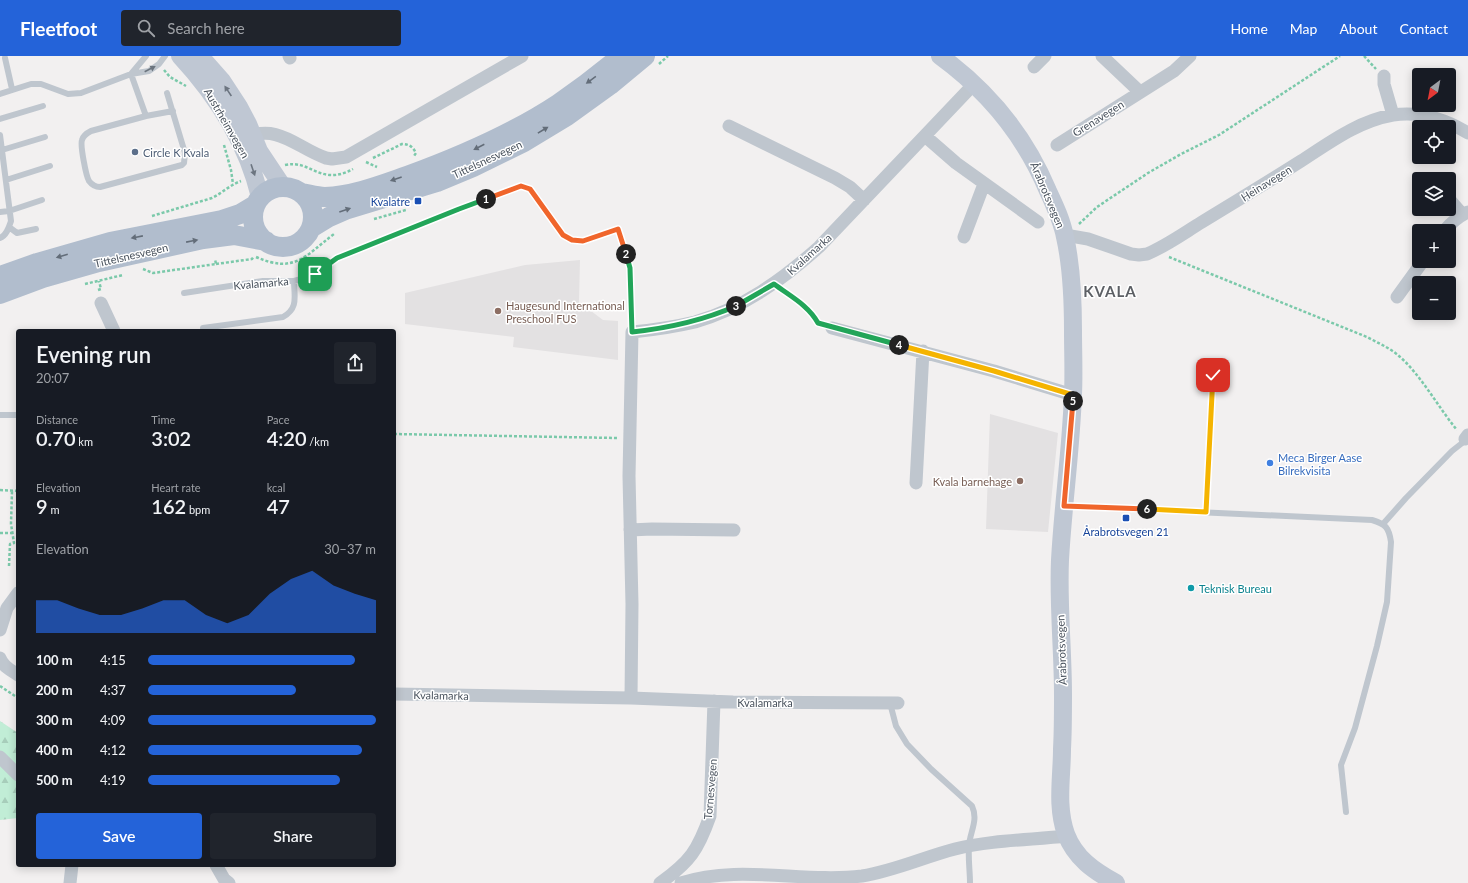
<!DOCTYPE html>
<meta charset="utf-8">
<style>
body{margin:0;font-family:Lato,sans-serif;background:#20242c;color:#f1f3f6;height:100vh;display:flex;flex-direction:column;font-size:15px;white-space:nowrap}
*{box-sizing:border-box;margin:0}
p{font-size:13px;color:#9ea1a6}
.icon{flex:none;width:22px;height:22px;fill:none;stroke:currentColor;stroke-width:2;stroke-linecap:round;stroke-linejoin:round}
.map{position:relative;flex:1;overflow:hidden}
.side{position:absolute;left:16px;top:273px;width:380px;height:538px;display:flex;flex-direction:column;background:#171b24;border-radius:4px;box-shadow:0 2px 10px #0003}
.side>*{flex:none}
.needle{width:26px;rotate:212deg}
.tools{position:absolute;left:1412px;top:12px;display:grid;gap:8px}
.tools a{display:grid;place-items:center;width:44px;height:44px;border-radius:4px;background:#171b24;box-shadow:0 2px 10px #0003;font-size:20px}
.pin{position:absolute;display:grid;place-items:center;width:34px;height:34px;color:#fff;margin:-17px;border-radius:8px;box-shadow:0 2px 6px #0006}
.km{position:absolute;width:20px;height:20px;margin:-10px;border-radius:50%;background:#222;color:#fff;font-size:11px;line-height:20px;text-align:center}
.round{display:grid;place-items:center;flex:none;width:42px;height:42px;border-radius:4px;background:#20242c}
.summary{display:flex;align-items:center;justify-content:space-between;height:68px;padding:0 20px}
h1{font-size:22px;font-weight:600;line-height:30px}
.metrics{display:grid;grid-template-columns:repeat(3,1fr);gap:6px;height:68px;padding:4px 20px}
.metrics div{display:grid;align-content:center}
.metrics b{font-size:20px;font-weight:600}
.metrics small{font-size:11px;font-weight:400}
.metrics p{font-size:11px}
.chart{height:112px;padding:8px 20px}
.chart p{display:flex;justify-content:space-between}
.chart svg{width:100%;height:72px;margin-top:4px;fill:#2463d9;opacity:.7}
.action{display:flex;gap:8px;margin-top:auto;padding:8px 20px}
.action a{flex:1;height:46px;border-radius:4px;background:#2463d9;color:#fff;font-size:16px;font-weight:600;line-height:46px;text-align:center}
.action a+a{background:#20242c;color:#f1f3f6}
ul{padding:0 20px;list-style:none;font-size:13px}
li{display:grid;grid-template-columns:64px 48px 1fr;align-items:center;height:30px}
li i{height:10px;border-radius:5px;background:#2463d9}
header{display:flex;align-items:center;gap:24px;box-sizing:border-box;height:56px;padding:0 20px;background:#2463d9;color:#fff}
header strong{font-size:19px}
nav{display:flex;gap:22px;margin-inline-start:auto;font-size:14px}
.search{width:280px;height:36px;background:#20242c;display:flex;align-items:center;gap:10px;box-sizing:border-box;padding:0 14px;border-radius:4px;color:#9ea1a6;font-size:15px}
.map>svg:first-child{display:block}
.education{fill:#e3e1e2}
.forest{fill:url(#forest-firs)}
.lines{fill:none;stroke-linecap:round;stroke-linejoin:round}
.path{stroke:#7bc9aa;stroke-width:2.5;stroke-dasharray:3 2;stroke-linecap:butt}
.lane{stroke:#bfc6ce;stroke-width:6}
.street{stroke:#bfc6ce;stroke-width:13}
.secondary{stroke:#bfc7d3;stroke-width:18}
.primary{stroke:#b1bdcd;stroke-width:20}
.oneway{fill:#6c757f}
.oneway2{fill:#636d79}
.oneway3{fill:#6c7580}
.split-1-casing{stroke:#fff;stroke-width:8}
.split-2-casing{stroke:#fff;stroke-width:8}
.split-3-casing{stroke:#fff;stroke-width:8}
.split-4-casing{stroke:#fff;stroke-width:8}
.split-5-casing{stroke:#fff;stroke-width:8}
.split-6-casing{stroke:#fff;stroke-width:8}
.split-7-casing{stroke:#fff;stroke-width:8}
.split-1{stroke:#22a559;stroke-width:5}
.split-2{stroke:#f0652b;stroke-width:5}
.split-3{stroke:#22a559;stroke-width:5}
.split-4{stroke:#22a559;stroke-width:5}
.split-5{stroke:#f5b400;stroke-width:5}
.split-6{stroke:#f0652b;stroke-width:5}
.split-7{stroke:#f5b400;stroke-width:5}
.service-dot{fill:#5c6f8a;stroke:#fff;stroke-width:1.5}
.transit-dot{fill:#1a4fb4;stroke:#fff;stroke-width:1.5}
.education-dot{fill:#8d6e63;stroke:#fff;stroke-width:1.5}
.shop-dot{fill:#3f7fe0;stroke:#fff;stroke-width:1.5}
.culture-dot{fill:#0f9aa8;stroke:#fff;stroke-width:1.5}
.labels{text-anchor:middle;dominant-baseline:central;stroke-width:3;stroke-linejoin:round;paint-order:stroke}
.street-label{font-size:11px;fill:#49525d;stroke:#fff}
.service-label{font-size:11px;fill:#4e5e75;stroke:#fff;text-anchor:start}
.transit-label{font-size:11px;fill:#164399;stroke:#fff;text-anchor:end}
.education-label{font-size:11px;fill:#785e54;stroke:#fff;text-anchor:start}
.shop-label{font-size:11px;fill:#366cbe;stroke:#fff;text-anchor:start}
.culture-label{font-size:11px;fill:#0d838f;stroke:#fff;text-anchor:start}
.district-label{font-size:15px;font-weight:bold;letter-spacing:1px;fill:#5d6065;stroke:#fff}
</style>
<header>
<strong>Fleetfoot</strong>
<div class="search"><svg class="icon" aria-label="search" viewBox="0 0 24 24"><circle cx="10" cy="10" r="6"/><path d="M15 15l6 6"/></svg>Search here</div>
<nav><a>Home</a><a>Map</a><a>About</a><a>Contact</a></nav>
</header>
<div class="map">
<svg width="1468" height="827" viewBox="0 0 1468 827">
<defs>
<pattern id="forest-firs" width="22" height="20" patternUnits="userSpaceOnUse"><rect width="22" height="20" fill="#c1edd6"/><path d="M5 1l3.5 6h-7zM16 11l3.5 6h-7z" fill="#a7cdba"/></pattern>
</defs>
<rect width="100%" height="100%" fill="#f2f0f0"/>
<path class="education" d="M580 204 579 246 603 264 618 265V304L513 291 514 281 405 268V237L525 209Z
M990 358 1058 377 1048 476 986 473Z"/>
<path class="forest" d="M0 665 18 677V762L0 764Z"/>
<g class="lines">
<path class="path" d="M1364 0 1376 13
M659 8 668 0
M164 14 170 21 186 30
M224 89 231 114 233 128
M373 102 402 88C409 88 413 91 416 97L414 100
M366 106 377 111
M285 109C311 103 320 131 353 113
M152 160 212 142C222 137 230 129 241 125
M374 163 406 154
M1079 168 1097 151 1148 117 1181 98 1219 79 1340 0
M256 201C295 218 305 200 334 178
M1169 201 1367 281C1378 287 1390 292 1399 300 1421 319 1438 351 1457 374
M216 208 252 203 254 200
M143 213 153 217 216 208 215 203
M85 228 123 219
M98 234 101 233 99 225
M783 234C797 244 810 252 818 267L822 268
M394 378 617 382
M0 434 18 435
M0 477H12
M9 510 10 488 14 487 11 468 12 435
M0 630 18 642"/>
<path class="lane" d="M5 2 12 33
M131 18 146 60
M131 18 146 0
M167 37 185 97 184 107 182 109 100 131C96 131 92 129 89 125 86 120 80 89 82 84 83 80 87 77 91 75L146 60 173 55
M0 38 31 28H41L68 38 81 37 131 18 149 15 159 8 165 0
M0 63 43 50
M0 79 11 165C9 171 7 179 0 182
M2 94 45 81
M6 124 50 110
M0 156 9 155 42 144
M9 171 17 177 36 173
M184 237 263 225H294L305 222 315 218 337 202 459 153 521 130 530 133 563 179 572 184 583 185 618 173 630 212 632 276
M203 272 283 261C299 252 294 240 294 225
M0 359H18
M1066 450 1372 464C1386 468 1389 472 1391 486L1387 546 1377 590 1355 672 1341 709 1346 756
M1206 456 1213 319
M1383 468 1406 442 1452 395 1466 384
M890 647 896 670 907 688 931 713 972 750C979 765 969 777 969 791 968 803 970 815 970 827"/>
<path class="street" d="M289 0 290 2
M1102 0 1140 36
M1034 11 1045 0
M1384 20V28L1393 59
M729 70 835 122 850 131 864 144
M925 80 956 107 1038 166
M245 82C278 67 297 92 326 102L332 103 346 101 522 0
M1057 89 1174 15 1190 0
M1449 143 1462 158
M1444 175C1451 167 1458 160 1468 156
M1065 179 1088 183 1131 198 1139 199 1147 198C1166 190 1184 177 1202 166 1235 146 1268 126 1301 105 1329 87 1358 65 1393 59 1420 55 1445 63 1468 77
M964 181 984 128
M1397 241 1423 205
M101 247 114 275
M832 272 994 315 1073 339
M1465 383 1468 379
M916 427 923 295
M630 474 652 473 734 474
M0 574 7 552 18 537
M0 602C3 611 11 614 18 619
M394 638 631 642 733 646 898 647
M631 642 632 548 629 420 632 276C653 274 674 271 695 266 743 252 782 224 819 191L974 28
M0 701 18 719
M216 809 224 823 229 827
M70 827 72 809
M660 827C690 806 698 794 710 760L714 645
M681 827C739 808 802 827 862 820 894 815 924 801 955 793 991 784 1030 784 1067 780"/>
<path class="secondary" d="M180 0C218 41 247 87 260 141
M200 0 222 25 239 51 248 68 259 95 283 131
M940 0C988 35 1025 80 1048 135 1055 150 1062 165 1065 181 1072 212 1073 244 1073 275 1073 296 1074 317 1073 338 1071 394 1063 449 1060 504 1058 549 1063 594 1063 639 1063 657 1063 675 1062 693 1062 721 1056 750 1066 778 1075 802 1094 815 1116 827"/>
<path class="primary" d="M253 161a30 30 0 1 1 60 0a30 30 0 1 1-60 0Z
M301 137C308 138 317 141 325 141 353 140 381 129 407 120 459 101 511 79 558 48 580 33 601 17 621 0
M311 172 329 161 345 154 437 126 473 111 524 86 567 60 610 29 645 0
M0 220 37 207 110 186 222 164 240 158 255 149
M0 238 43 222 99 206 203 183 234 179 266 185"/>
</g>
<defs><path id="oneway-solid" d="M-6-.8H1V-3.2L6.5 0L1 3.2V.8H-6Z"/></defs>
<use class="oneway" href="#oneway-solid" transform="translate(150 13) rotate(-27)"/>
<g class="oneway2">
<use href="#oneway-solid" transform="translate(591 24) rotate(144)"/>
<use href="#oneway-solid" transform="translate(543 74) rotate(-31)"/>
<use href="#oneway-solid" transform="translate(479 91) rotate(153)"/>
<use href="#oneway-solid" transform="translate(396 123) rotate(161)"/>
<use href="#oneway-solid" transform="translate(345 154) rotate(-19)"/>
<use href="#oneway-solid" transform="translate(137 181) rotate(169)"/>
<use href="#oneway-solid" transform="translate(192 185) rotate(-11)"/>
<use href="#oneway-solid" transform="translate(62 200) rotate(164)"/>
</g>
<g class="oneway3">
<use href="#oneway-solid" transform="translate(228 35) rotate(-124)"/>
<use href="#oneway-solid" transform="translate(253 114) rotate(71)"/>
</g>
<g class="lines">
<defs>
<path id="split-1" d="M315 218 337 202 459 153 486 143"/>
<path id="split-2" d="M486 143 521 130 530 133 563 179 572 184 583 185 618 173 626 198"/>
<path id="split-3" d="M626 198 630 212 632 276C669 272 702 265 736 250"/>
<path id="split-4" d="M736 250 774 228C790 240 808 249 818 267L899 289"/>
<path id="split-5" d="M899 289 994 315 1073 339V345"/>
<path id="split-6" d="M1073 345 1064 450 1147 453"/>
<path id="split-7" d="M1147 453 1206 456 1213 319"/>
</defs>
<use href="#split-1" class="split-1-casing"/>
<use href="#split-2" class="split-2-casing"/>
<use href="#split-3" class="split-3-casing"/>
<use href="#split-4" class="split-4-casing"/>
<use href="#split-5" class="split-5-casing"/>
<use href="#split-6" class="split-6-casing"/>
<use href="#split-7" class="split-7-casing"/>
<use href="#split-1" class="split-1"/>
<use href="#split-2" class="split-2"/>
<use href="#split-3" class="split-3"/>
<use href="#split-4" class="split-4"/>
<use href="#split-5" class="split-5"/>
<use href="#split-6" class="split-6"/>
<use href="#split-7" class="split-7"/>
</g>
<circle class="service-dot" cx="135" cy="96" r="4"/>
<g class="transit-dot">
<rect x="414" y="141" width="8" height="8" rx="2"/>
<rect x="1122" y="458" width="8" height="8" rx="2"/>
</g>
<g class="education-dot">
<circle cx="498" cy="255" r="4"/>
<circle cx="1020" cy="425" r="4"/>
</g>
<circle class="shop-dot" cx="1270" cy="407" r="4"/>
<circle class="culture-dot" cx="1191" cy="532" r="4"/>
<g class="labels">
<g class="street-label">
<text transform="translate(1098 62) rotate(-32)">Grenavegen</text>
<text transform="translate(227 67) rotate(60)">Austrheimvegen</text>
<text transform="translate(487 103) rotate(-25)">Tittelsnesvegen</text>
<text transform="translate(1266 127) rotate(-32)">Heinavegen</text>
<text transform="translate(1048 139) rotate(67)">Årabrotsvegen</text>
<text transform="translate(809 198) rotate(-42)">Kvalamarka</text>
<text transform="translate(131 199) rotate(-13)">Tittelsnesvegen</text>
<text transform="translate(261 227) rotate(-5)">Kvalamarka</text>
<text transform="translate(1061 594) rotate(-92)">Årabrotsvegen</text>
<text transform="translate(441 639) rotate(1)">Kvalamarka</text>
<text x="765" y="646">Kvalamarka</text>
<text transform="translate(710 733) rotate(-85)">Tornesvegen</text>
</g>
<g class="service-label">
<text x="143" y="96">Circle K Kvala</text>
</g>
<g class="transit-label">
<text x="410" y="145">Kvalatre</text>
<text x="1126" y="475" text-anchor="middle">Årabrotsvegen 21</text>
</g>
<g class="education-label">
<text x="506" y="249">Haugesund International<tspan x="506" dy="13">Preschool FUS</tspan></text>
<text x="1012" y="425" text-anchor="end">Kvala barnehage</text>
</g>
<g class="shop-label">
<text x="1278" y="401">Meca Birger Aase<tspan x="1278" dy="13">Bilrekvisita</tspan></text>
</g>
<g class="culture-label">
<text x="1199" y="532">Teknisk Bureau</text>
</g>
<g class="district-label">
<text x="1110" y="235">KVALA</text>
</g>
</g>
</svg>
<div class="tools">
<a><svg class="needle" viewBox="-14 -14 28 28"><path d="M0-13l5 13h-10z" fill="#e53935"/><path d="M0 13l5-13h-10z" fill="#9ea1a6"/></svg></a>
<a><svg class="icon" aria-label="locate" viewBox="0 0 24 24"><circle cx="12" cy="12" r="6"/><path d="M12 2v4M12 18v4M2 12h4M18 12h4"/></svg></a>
<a><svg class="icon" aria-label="layers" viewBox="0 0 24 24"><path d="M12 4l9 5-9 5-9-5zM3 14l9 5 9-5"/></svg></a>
<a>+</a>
<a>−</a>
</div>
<div class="pin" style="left:315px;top:218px;background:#1e9e55"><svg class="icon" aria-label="arrive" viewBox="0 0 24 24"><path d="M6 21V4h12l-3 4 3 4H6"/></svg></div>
<div class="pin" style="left:1213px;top:319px;background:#d93025"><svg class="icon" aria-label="check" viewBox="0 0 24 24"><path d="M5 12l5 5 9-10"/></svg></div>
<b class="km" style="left:486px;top:143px">1</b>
<b class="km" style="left:626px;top:198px">2</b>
<b class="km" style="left:736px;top:250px">3</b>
<b class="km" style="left:899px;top:289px">4</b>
<b class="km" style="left:1073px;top:345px">5</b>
<b class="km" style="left:1147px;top:453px">6</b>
<section class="side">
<div class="summary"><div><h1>Evening run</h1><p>20:07</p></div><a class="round"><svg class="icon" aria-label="share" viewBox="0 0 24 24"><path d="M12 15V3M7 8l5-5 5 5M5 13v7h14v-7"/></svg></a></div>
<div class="metrics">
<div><p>Distance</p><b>0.70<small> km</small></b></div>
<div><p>Time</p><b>3:02</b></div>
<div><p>Pace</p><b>4:20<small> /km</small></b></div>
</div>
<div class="metrics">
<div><p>Elevation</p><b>9<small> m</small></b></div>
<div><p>Heart rate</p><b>162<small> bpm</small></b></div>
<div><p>kcal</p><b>47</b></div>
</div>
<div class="chart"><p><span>Elevation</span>30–37 m</p>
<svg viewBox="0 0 160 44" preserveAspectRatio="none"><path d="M0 44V24L10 24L20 29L30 33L40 33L50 29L60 24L70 24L80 33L90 38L100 33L110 20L120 11L130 6L140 15L150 20L160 24V44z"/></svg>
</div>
<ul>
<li><b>100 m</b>4:15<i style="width:91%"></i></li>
<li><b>200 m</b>4:37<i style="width:65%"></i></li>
<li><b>300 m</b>4:09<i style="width:100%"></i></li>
<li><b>400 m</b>4:12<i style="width:94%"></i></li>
<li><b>500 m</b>4:19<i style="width:84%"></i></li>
</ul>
<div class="action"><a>Save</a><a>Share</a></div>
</section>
</div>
